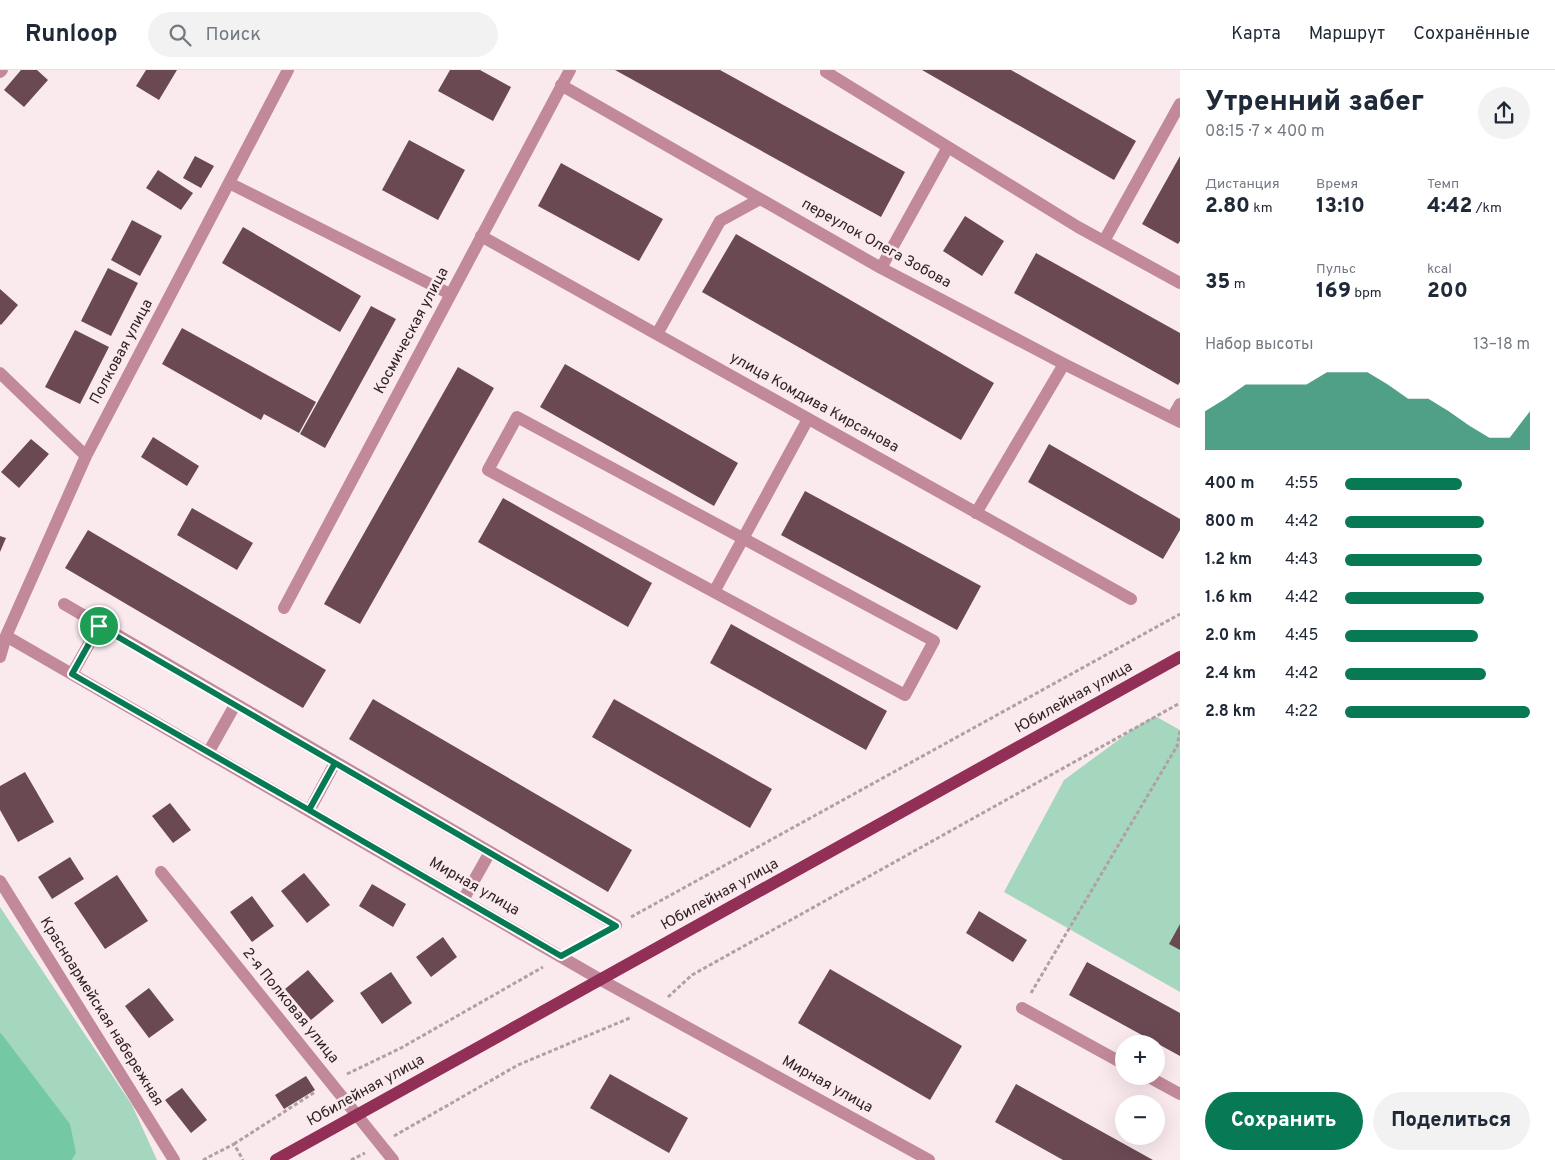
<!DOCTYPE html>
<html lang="ru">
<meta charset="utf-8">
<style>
body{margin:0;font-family:Overpass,sans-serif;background:#f2f2f3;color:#1f2937;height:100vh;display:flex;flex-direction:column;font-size:19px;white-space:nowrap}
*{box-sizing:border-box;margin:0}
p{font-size:16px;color:#747a83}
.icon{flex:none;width:28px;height:28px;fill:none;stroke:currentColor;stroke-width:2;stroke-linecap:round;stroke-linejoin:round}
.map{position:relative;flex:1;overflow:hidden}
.sheet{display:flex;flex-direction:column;background:#fff;width:375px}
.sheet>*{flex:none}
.tools{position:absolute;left:1115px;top:965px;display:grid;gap:10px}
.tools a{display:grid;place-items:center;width:50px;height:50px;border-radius:50%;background:#fff;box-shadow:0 5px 20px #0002;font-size:25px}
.pin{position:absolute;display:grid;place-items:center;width:42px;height:42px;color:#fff;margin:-21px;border:2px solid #fff;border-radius:50%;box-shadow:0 1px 5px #0007}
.round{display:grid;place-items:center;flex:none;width:52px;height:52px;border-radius:26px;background:#f2f2f3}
.headline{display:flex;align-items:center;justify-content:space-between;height:85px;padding:0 25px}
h1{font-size:28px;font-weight:800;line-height:38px}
.stats{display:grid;grid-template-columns:repeat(3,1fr);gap:8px;height:85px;padding:5px 25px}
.stats div{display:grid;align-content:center}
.stats b{font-size:21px;font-weight:800}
.stats small{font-size:14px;font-weight:400}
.stats p{font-size:14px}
.chart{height:140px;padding:10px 25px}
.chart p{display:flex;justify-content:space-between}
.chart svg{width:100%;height:90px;margin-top:5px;fill:#077955;opacity:.7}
.primary-button{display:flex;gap:10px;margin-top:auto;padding:10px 25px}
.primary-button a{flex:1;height:58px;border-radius:30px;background:#077955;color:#fff;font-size:20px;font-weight:800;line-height:58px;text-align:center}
.primary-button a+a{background:#f2f2f3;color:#1f2937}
ul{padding:0 25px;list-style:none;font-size:16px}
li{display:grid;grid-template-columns:80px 60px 1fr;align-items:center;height:38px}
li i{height:12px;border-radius:6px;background:#077955}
header{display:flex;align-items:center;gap:30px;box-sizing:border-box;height:70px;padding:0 25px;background:#fff;border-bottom:1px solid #e0e1e3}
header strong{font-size:24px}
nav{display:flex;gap:28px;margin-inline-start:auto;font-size:18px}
.search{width:350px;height:45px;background:#f2f2f3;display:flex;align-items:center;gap:12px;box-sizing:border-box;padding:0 18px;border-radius:28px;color:#747a83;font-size:19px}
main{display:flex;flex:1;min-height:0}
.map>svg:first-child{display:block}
.green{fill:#a5d7bf}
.water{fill:#74c9a3}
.building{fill:#6a4953}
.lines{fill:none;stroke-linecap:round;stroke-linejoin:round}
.path{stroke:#b0a0a4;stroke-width:3;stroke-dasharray:4 2.5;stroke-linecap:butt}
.minor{stroke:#c2899a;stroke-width:12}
.major{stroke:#922f56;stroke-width:12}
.route-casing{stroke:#fff;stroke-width:10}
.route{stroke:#077955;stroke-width:6}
.labels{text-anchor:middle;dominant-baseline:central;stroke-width:5;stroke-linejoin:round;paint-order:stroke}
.street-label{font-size:15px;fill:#312226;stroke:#faeaee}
</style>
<header>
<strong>Runloop</strong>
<div class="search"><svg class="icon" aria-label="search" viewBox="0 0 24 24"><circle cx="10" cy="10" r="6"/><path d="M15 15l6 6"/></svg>Поиск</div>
<nav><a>Карта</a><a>Маршрут</a><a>Сохранённые</a></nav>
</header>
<main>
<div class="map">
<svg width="1180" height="1090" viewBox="0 0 1180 1090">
<rect width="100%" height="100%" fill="#faeaee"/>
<path class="green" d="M1155 646 1180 660V922L1004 822 1064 710 1136 657Z
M0 837 132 1035 157 1090H72L76 1083 0 962Z"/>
<path class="water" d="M0 962 70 1054 76 1083 72 1090H0Z"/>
<path class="building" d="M21 0H37L48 10 24 37 4 20Z
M146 0H177L159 30 136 16Z
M450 0H480L511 17 493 51 438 21Z
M615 0H720L905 102 881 147Z
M922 0H1011L1136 71 1114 110Z
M409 70 465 100 438 150 382 120Z
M195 86 214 96 201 118 183 108Z
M1180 86V171L1178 174 1142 154Z
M561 93 663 149 639 191 538 136Z
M158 100 193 123 181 140 146 118Z
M965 146 1004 171 982 206 943 181Z
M132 150 162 166 140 206 111 190Z
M243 157 361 226 340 262 222 193Z
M736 164 994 313 961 370 702 222Z
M1036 183 1180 263V312L1178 315 1014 223Z
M108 198 138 213 111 266 81 251Z
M0 219 18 235 1 255 0 254Z
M371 236 396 249 325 378 300 364Z
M182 258 316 332 299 363 264 344 261 350 162 294Z
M75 260 109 277 80 334 45 317Z
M565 294 738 393 714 436 540 337Z
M458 297 494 318 360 554 324 534Z
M153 367 199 396 187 416 141 387Z
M31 369 49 384 19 418 1 402Z
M1049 374 1180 449V460L1163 489 1028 412Z
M805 421 981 516 957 560 781 465Z
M503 428 652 513 628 557 478 472Z
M192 438 253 473 237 500 177 465Z
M88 460 326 600 303 638 65 498Z
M0 466 6 468 0 482Z
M731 554 887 641 866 680 710 593Z
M373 629 632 780 608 822 349 669Z
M614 629 772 719 750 758 592 667Z
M25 702 54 752 18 772 0 740V716Z
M170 733 191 760 173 773 152 746Z
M70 787 84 809 52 829 38 807Z
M304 803 330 835 307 853 281 821Z
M117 805 148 851 105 879 74 833Z
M372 814 406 834 393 857 359 836Z
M252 826 274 856 252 872 230 842Z
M979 841 1027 870 1013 892 966 863Z
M1180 854V880L1169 874Z
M443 867 457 887 431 907 416 887Z
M1087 892 1180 943V986L1069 925Z
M830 899 962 976 930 1030 798 953Z
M308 900 334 931 311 950 285 919Z
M391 902 412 933 382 954 360 923Z
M149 918 174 950 149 968 125 936Z
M610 1004 688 1048 669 1083 590 1038Z
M306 1006 315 1020 284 1039 275 1025Z
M1016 1014 1153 1090H1063L995 1052Z
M182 1018 207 1050 191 1063 165 1030Z"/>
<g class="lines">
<path class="path" d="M1180 661 1177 676 1180 678
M631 847 1180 544
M579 876 600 865
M1031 923 1177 676
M668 927 692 905 1180 633
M347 1004 401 978 543 897
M394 1066 518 995 632 947
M234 1074 315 1022
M203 1090 234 1074 243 1090
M351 1090 365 1083"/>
<path class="minor" d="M827 0 826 2 1078 157 1180 213
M0 2 2 0
M561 15 881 198 1064 294 1180 352
M229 113 450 224
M481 166 1131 529
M1104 171 1180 34
M881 198 948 77
M657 264 720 151 760 129
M0 303 86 386
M517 347 934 571 905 625 488 400Z
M1172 348 1180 334
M976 443 1064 294
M714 522 808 349
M64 534 616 855
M284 538 570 0
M6 566 601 910 929 1090
M0 587 6 566 86 386 288 0
M72 604 99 556
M208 683 235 635
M309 741 335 693
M161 802 393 1090
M0 811 174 1090
M463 830 490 782
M1022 938 1124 994
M1147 1006 1180 1024"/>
<path class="major" d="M276 1090 1180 587"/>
</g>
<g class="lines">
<defs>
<path id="route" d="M99 556 335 693 309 740 561 886 616 856 335 693 309 740 72 604 99 556"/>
</defs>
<use href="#route" class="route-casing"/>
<use href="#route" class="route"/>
</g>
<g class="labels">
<g class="street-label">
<text transform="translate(876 174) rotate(29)">переулок Олега Зобова</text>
<text transform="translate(412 261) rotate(-62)">Космическая улица</text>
<text transform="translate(122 282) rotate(-62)">Полковая улица</text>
<text transform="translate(814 333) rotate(29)">улица Комдива Кирсанова</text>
<text transform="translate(1074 628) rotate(-29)">Юбилейная улица</text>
<text transform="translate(474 817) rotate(30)">Мирная улица</text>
<text transform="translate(720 825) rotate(-29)">Юбилейная улица</text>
<text transform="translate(290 936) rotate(51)">2-я Полковая улица</text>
<text transform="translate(101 942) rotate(58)">Красноармейская набережная</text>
<text transform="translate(827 1015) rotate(29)">Мирная улица</text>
<text transform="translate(366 1021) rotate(-29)">Юбилейная улица</text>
</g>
</g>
</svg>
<div class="tools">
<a>+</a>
<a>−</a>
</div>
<div class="pin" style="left:99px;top:556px;background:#1e9e55"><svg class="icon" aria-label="arrive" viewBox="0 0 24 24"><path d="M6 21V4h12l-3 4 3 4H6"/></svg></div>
</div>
<section class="sheet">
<div class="headline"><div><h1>Утренний забег</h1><p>08:15 · 7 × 400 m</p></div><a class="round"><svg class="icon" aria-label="share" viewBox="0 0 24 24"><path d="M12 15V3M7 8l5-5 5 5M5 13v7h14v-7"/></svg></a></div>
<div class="stats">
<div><p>Дистанция</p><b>2.80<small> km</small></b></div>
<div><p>Время</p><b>13:10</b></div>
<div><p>Темп</p><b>4:42<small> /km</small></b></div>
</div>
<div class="stats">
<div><b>35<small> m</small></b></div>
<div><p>Пульс</p><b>169<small> bpm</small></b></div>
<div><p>kcal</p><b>200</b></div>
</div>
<div class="chart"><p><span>Набор высоты</span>13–18 m</p>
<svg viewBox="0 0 160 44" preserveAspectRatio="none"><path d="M0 44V25L10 19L20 12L30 12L40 12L50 12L60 6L70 6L80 6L90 12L100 19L110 19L120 25L130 32L140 38L150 38L160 25V44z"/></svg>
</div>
<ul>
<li><b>400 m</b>4:55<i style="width:63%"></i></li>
<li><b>800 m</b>4:42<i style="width:75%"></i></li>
<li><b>1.2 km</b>4:43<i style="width:74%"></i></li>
<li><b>1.6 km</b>4:42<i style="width:75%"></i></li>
<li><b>2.0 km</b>4:45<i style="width:72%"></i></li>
<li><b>2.4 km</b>4:42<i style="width:76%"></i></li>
<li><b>2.8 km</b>4:22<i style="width:100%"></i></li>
</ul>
<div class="primary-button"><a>Сохранить</a><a>Поделиться</a></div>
</section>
</main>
